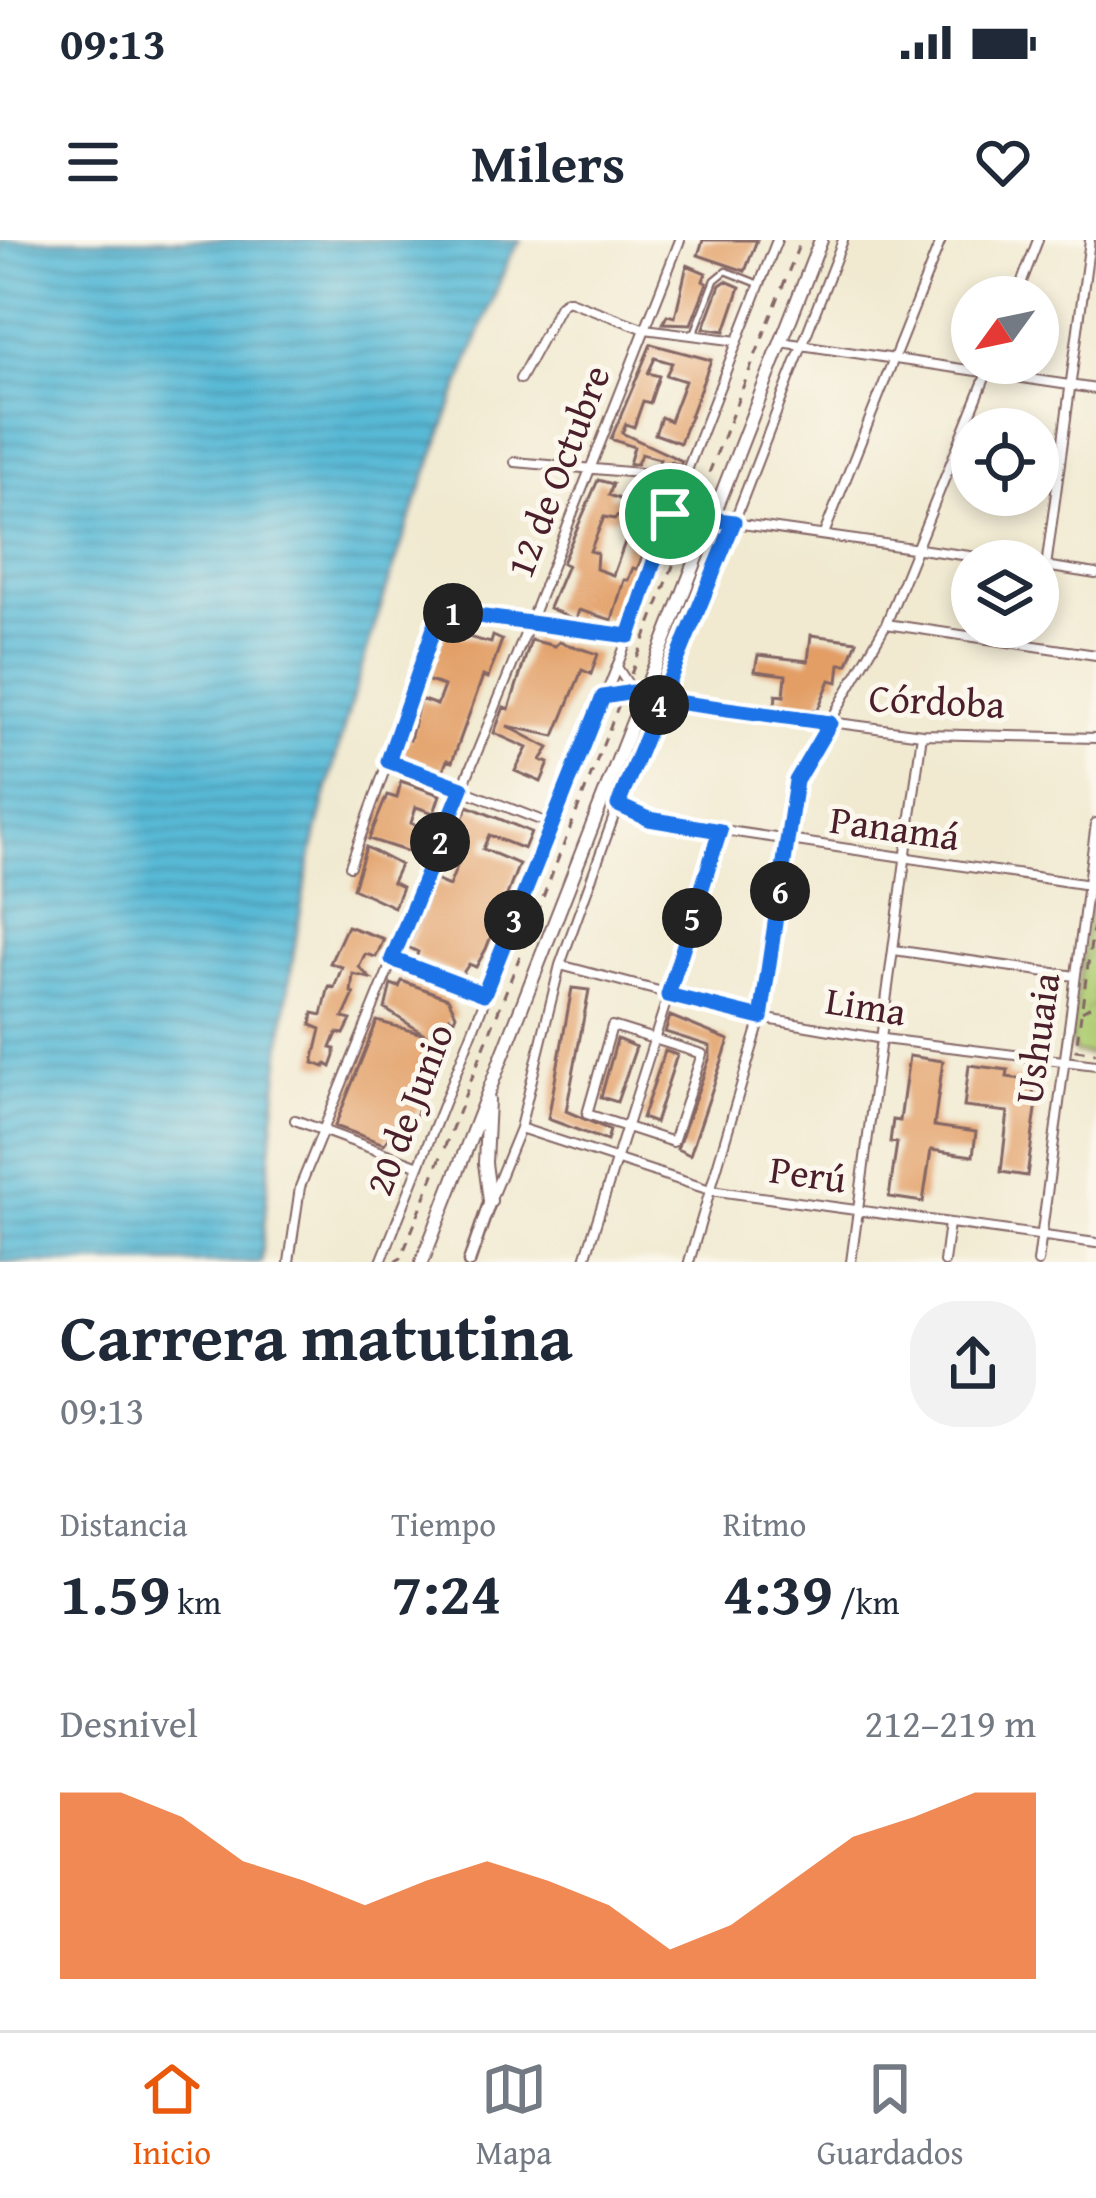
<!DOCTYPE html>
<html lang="es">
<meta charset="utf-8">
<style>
body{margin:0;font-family:"Gentium Book Plus",serif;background:#f2f2f3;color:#1f2937;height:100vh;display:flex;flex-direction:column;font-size:45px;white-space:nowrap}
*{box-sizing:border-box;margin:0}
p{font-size:39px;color:#747a83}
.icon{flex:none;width:66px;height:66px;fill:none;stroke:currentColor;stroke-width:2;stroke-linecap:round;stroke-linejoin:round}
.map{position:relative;height:1022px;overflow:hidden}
.panel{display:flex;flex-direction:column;background:#fff;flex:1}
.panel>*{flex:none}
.needle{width:78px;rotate:237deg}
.tools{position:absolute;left:951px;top:36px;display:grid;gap:24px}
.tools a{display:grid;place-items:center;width:108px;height:108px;border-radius:50%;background:#fff;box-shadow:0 6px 18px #0003;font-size:60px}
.pin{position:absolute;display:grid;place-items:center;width:102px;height:102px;color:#fff;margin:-51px;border:6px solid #fff;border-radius:50%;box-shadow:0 3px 12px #0007}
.km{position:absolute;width:60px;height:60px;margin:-30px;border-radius:50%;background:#222;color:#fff;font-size:33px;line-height:60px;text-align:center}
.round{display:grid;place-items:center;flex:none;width:126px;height:126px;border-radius:48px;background:#f2f2f3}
.summary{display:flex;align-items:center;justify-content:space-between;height:204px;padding:0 60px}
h1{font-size:66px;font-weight:600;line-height:90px}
.figures{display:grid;grid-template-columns:repeat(3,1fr);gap:18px;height:204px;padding:12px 60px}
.figures div{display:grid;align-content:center}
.figures b{font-size:60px;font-weight:600}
.figures small{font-size:33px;font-weight:400}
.figures p{font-size:33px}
.chart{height:336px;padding:24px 60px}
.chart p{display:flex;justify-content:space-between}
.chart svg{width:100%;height:216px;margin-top:12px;fill:#ea580c;opacity:.7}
.status{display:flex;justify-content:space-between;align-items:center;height:84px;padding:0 60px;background:#fff;direction:ltr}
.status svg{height:33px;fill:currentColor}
header{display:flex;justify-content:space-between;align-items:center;height:156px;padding:0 60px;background:#fff;font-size:54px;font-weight:600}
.tabs{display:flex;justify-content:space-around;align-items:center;height:168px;border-top:3px solid #e0e1e3;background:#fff;font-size:33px;color:#747a83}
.tabs a{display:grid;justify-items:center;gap:6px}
.tabs .on{color:#ea580c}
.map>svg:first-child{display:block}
.park{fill:url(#park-crowns);stroke:#7d7650;stroke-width:3}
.water{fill:url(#water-rules);stroke:#516c80;stroke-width:3}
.building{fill:#e29e65;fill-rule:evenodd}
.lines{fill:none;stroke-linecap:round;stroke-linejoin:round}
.service-casing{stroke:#846665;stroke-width:9}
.minor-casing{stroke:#846665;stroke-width:12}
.tertiary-casing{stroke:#846665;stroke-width:15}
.primary-casing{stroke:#846665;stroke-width:16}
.path{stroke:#846665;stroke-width:3;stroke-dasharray:9 9;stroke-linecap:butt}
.service{stroke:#fff;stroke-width:4.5}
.minor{stroke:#fff;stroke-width:8}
.tertiary{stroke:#fff;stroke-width:10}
.primary{stroke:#fff;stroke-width:12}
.route-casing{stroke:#fff;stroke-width:24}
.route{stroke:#1a73e8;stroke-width:15}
.labels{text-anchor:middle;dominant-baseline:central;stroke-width:10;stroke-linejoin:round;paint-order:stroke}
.street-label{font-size:39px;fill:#4a1f2b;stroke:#fbf7ec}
</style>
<div class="status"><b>09:13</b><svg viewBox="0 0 49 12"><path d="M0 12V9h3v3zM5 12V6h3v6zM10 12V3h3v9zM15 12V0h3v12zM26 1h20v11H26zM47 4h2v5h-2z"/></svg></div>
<header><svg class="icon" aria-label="menu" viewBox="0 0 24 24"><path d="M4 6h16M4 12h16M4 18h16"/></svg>Milers<svg class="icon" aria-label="heart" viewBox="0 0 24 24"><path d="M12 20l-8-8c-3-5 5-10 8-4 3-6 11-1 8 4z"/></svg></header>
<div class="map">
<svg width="1096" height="1022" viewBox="0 0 1096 1022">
<defs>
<pattern id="park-crowns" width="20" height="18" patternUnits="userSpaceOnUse" patternTransform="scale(3)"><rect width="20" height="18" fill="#b0ce75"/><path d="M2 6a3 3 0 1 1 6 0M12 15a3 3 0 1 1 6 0" fill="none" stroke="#99b065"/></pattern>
<pattern id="water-rules" width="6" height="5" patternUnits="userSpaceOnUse" patternTransform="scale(3)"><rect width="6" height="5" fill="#58b9d6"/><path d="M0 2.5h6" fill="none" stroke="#4b96ae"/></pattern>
</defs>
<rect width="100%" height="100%" fill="#fbf7ec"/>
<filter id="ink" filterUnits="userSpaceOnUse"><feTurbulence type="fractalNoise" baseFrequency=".00833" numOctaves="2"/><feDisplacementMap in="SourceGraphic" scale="24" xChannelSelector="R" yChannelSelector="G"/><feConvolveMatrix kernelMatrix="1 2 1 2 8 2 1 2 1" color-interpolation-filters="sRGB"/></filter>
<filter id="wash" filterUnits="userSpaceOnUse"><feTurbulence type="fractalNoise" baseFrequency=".004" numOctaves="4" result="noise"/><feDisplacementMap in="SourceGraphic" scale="48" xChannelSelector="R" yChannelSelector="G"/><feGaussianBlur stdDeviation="2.7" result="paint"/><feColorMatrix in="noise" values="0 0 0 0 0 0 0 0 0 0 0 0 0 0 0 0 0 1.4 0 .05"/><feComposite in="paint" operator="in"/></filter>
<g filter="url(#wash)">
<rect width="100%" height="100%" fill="#f1ead1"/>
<path class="park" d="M1096 653V816L1075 813 1070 802 1090 659Z"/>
<path class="water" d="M0 0H521L510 16C436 203 365 391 318 587 284 729 274 877 261 1022H0Z"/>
<g id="blocks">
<path class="building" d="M703 0H757L745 31 698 15Z
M687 25 706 33 703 41 707 43 691 84 663 83 667 75 675 77Z
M726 41 740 47 725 91 704 88 720 45Z
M651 104 711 120 680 203 655 194 661 177 670 181 685 141 666 135 672 123 655 118 648 133 659 136 650 163 643 161 634 187 626 184 622 193 682 221 680 225 671 222 669 227 659 224 660 219 641 214 637 224H629L634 207 611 199Z
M598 240 613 244 609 255 636 265 643 247 662 252 659 271 639 312 644 314 637 329 633 328 628 340H624L612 380 579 370 576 380 549 368 567 325 562 323ZM617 276 633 280 613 335 596 329 597 313 590 311 604 277 615 279Z
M444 391 491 403 493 396 502 400 488 438 483 436 452 522 447 520 443 531 399 515 405 498 410 500 420 459 437 465 444 446 426 440Z
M811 395 857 401 848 424H840L838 442 830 440 818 469 811 471 775 466 776 455 784 456 786 435 755 431 758 415 808 421Z
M531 400 555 406 559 402 598 414 591 434 582 430 555 496 507 486 549 508 541 520 549 523 541 542 515 531 527 508 494 493 504 467 509 469Z
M401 541 440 555 434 573 416 567 411 583 427 591 421 610 416 609 415 614 369 599 387 555 397 558Z
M468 566 531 592 524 609 489 595 483 609 519 624 486 709 476 727 469 724 461 736 416 718 418 712 408 707 435 640 449 646 462 614 448 608Z
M366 607 400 625 392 642 402 647 394 667 353 648Z
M347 686 384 699 376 717 365 714 359 727 370 738 353 734 351 753 354 754 343 778 351 780 344 794 337 793 331 808 335 809V816L331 827 326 824 325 827 313 823 321 789 311 785 313 773 322 775 329 746 334 748 342 727 330 723Z
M402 741 448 758 456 774 454 779 450 777 441 813 436 811 430 832 426 830 415 862 420 864 407 896 394 891 384 904 335 886 377 781 426 795 385 769 391 744 399 747Z
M572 748 589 750 566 871 610 890 607 901 548 879Z
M670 776 729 800 690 915 677 909 710 817V806L665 792Z
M617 799 636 807 617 862 601 857Z
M665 811 677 815 655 883 642 878Z
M909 816 943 821 934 886 976 892 973 916 931 910 923 962 889 957 897 903 890 902 893 880 900 881Z
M969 825 1008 830 1007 837 1035 841 1032 861 1037 862 1027 936 1001 932 1008 872 964 867Z"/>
</g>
</g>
<g filter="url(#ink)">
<use href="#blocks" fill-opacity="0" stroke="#846665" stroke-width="3"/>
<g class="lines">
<defs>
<path id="service" d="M694 94 715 40 726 31 759 44"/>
<path id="minor" d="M1016 57 1038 0
M781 102 1096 149
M520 139 560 65 567 60 645 89 738 101
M515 222 685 237
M670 274 1005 321
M824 294 941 0
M1038 325 1096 334
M1046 327 1090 0
M886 384 1096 415
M617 427 633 452 661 460 922 494 1096 498
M388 521 553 585
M618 565 649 579 1096 646
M350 626 441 374 629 396
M894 710 1075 736
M392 719 484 754
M560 725 761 778 883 799 1096 825
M612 786 702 814 673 902 587 874Z
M295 880 419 926
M520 888 710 950 1096 1003
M491 959 520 888 560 725 618 565 734 282 843 0
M289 1022 300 947 530 382 680 0
M381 1022 629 396 670 274 777 0
M584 1022 720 591
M689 1022 761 778 796 541 886 384 991 123
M851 1022 922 494
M944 1022 949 983
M1038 1022 1096 583"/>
<path id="tertiary" d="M469 1022 490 961"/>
<path id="primary" d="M488 860 485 923 490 961
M422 1022 821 0"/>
</defs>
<use href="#service" class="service-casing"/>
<use href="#minor" class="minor-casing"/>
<use href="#tertiary" class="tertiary-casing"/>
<use href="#primary" class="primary-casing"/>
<path class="path" d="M696 266 801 0
M631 434 688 287
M1096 667 1076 810 1096 813
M1082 771 1096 763
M394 1022 401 1018 623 454"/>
<use href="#service" class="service"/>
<use href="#minor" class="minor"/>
<use href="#tertiary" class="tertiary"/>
<use href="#primary" class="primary"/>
</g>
</g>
<g class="lines" filter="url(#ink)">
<defs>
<path id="route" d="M670 274 629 396 447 372 436 382 388 521 462 548 392 719 484 754 603 457 633 452 661 460 618 565 649 579 720 591 668 755 761 778 796 541 830 483 661 460 734 282 670 274"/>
</defs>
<use href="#route" class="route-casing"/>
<use href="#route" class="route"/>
</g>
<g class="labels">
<g class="street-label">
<text transform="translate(557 231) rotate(-69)">12 de Octubre</text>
<text transform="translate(937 460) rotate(3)">Córdoba</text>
<text transform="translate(895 587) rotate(8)">Panamá</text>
<text transform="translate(866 765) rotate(9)">Lima</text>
<text transform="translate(1036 798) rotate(-82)">Ushuaia</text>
<text transform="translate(408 869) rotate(-69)">20 de Junio</text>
<text transform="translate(808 933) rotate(8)">Perú</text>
</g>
</g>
</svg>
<div class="tools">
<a><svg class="needle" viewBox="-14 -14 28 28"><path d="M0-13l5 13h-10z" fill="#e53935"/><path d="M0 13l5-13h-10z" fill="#747a83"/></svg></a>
<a><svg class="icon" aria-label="locate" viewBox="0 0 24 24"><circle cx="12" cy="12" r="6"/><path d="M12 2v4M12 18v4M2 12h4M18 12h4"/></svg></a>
<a><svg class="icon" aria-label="layers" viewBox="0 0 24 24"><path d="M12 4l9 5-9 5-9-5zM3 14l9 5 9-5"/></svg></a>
</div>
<div class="pin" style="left:670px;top:274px;background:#1e9e55"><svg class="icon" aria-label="arrive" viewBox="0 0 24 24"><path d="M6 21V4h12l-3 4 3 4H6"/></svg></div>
<b class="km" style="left:453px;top:373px">1</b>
<b class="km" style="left:440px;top:602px">2</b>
<b class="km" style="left:514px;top:680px">3</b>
<b class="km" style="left:659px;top:465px">4</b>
<b class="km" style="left:692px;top:678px">5</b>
<b class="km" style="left:780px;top:651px">6</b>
</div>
<section class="panel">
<div class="summary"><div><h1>Carrera matutina</h1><p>09:13</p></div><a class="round"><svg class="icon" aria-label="share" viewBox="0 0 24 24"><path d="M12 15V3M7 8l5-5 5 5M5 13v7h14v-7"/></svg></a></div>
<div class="figures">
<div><p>Distancia</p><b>1.59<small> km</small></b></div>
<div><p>Tiempo</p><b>7:24</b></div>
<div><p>Ritmo</p><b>4:39<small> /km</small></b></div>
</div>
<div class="chart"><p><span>Desnivel</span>212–219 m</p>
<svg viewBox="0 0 160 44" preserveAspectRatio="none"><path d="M0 44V6L10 6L20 11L30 20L40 24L50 29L60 24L70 20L80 24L90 29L100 38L110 33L120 24L130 15L140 11L150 6L160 6V44z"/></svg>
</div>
</section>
<nav class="tabs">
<a class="on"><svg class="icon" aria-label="home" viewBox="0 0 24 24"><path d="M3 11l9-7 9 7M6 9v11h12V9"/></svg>Inicio</a>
<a><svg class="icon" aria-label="map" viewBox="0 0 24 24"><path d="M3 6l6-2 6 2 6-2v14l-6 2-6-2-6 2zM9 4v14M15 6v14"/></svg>Mapa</a>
<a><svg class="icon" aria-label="saved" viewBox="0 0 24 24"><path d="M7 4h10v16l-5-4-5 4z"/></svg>Guardados</a>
</nav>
